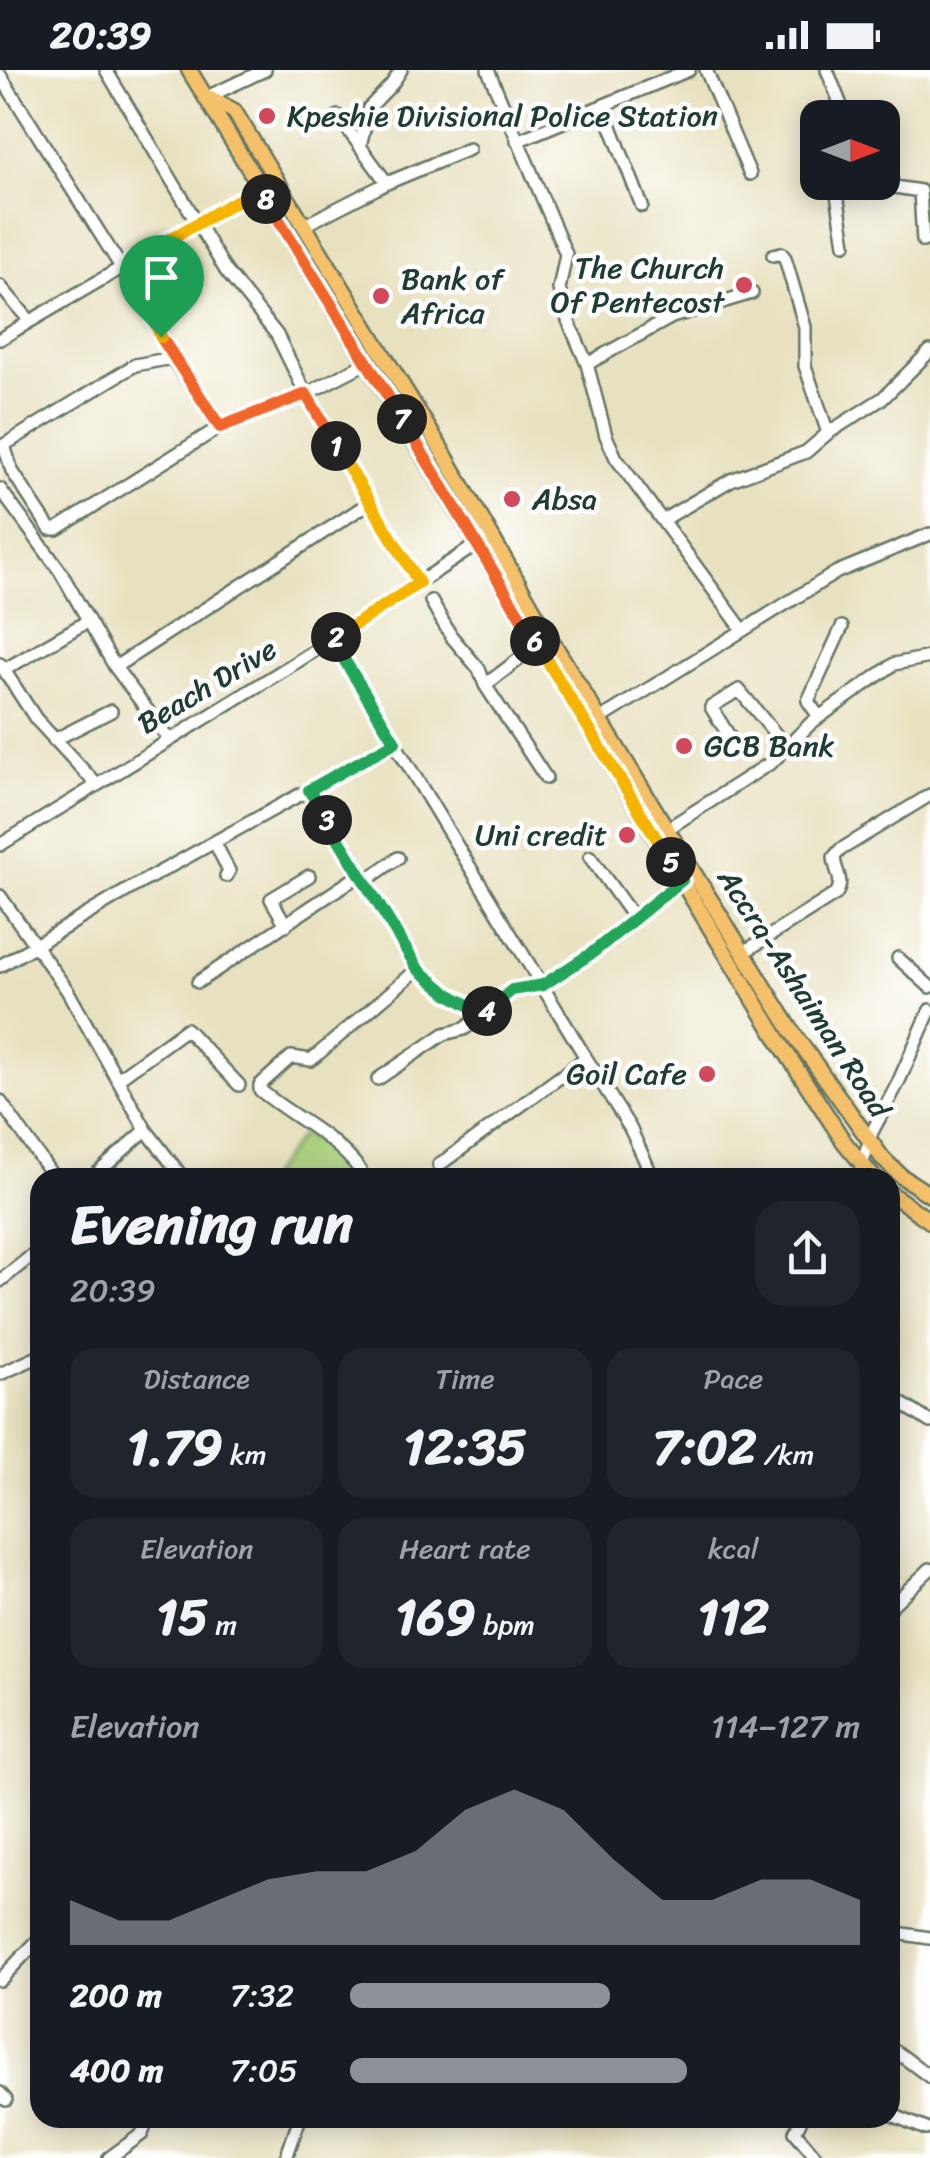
<!DOCTYPE html>
<meta charset="utf-8">
<style>
body{margin:0;font-family:Sriracha,sans-serif;background:#20242c;color:#f1f3f6;height:100vh;display:flex;flex-direction:column;font-size:38px;white-space:nowrap}
*{box-sizing:border-box;margin:0}
p{font-size:32px;color:#9ea1a6}
.icon{flex:none;width:55px;height:55px;fill:none;stroke:currentColor;stroke-width:2;stroke-linecap:round;stroke-linejoin:round}
.map{position:relative;flex:1;overflow:hidden}
.sheet{position:absolute;left:30px;top:1098px;width:870px;height:960px;display:flex;flex-direction:column;background:#171b24;border-radius:30px;box-shadow:0 5px 25px #0003}
.sheet>*{flex:none}
.needle{width:65px;rotate:90deg}
.fabs{position:absolute;left:800px;top:30px;display:grid;gap:20px}
.fabs a{display:grid;place-items:center;width:100px;height:100px;border-radius:20px;background:#171b24;box-shadow:0 5px 25px #0003;font-size:50px}
.pin{position:absolute;display:grid;place-items:center;width:85px;height:85px;color:#fff;margin:-102px -42px;border-radius:50% 50% 50% 0;rotate:-45deg;box-shadow:0 0 10px #0007}
.pin .icon{rotate:45deg}
.km{position:absolute;width:50px;height:50px;margin:-25px;border-radius:50%;background:#222;color:#fff;font-size:28px;line-height:50px;text-align:center}
.round{display:grid;place-items:center;flex:none;width:105px;height:105px;border-radius:30px;background:#20242c}
.summary{display:flex;align-items:center;justify-content:space-between;height:170px;padding:0 40px}
h1{font-size:55px;font-weight:700;line-height:75px}
.stats{display:grid;grid-template-columns:repeat(3,1fr);gap:15px;height:170px;padding:10px 40px}
.stats div{display:grid;align-content:center;border-radius:25px;background:#20242c;text-align:center}
.stats b{font-size:50px;font-weight:700}
.stats small{font-size:28px;font-weight:400}
.stats p{font-size:28px}
.chart{height:280px;padding:20px 40px}
.chart p{display:flex;justify-content:space-between}
.chart svg{width:100%;height:180px;margin-top:10px;fill:#8c9099;opacity:.7}
ul{padding:0 40px;list-style:none;font-size:32px}
li{display:grid;grid-template-columns:160px 120px 1fr;align-items:center;height:75px}
li i{height:25px;border-radius:12px;background:#8c9099}
.status{display:flex;justify-content:space-between;align-items:center;height:70px;padding:0 50px;background:#171b24;direction:ltr}
.status svg{height:28px;fill:currentColor}
.map>svg:first-child{display:block}
.green{fill:#a7ce79;stroke:#638656;stroke-width:2.5}
.lines{fill:none;stroke-linecap:round;stroke-linejoin:round}
.minor-casing{stroke:#657665;stroke-width:16}
.major-casing{stroke:#657665;stroke-width:19}
.minor{stroke:#fff;stroke-width:11}
.major{stroke:#f4c16a;stroke-width:14}
.split-1-casing{stroke:#fff;stroke-width:20}
.split-2-casing{stroke:#fff;stroke-width:20}
.split-3-casing{stroke:#fff;stroke-width:20}
.split-4-casing{stroke:#fff;stroke-width:20}
.split-5-casing{stroke:#fff;stroke-width:20}
.split-6-casing{stroke:#fff;stroke-width:20}
.split-7-casing{stroke:#fff;stroke-width:20}
.split-8-casing{stroke:#fff;stroke-width:20}
.split-9-casing{stroke:#fff;stroke-width:20}
.split-1{stroke:#f0652b;stroke-width:12}
.split-2{stroke:#f5b400;stroke-width:12}
.split-3{stroke:#22a559;stroke-width:12}
.split-4{stroke:#22a559;stroke-width:12}
.split-5{stroke:#22a559;stroke-width:12}
.split-6{stroke:#f5b400;stroke-width:12}
.split-7{stroke:#f0652b;stroke-width:12}
.split-8{stroke:#f0652b;stroke-width:12}
.split-9{stroke:#f5b400;stroke-width:12}
.poi-dot{fill:#d1495b;stroke:#fff;stroke-width:4}
.labels{text-anchor:middle;dominant-baseline:central;stroke-width:9;stroke-linejoin:round;paint-order:stroke}
.poi-label{font-size:30px;fill:#1f3d34;stroke:#fff;text-anchor:start}
.street-label{font-size:30px;fill:#1f3d34;stroke:#fff}
</style>
<div class="status"><b>20:39</b><svg viewBox="0 0 49 12"><path d="M0 12V9h3v3zM5 12V6h3v6zM10 12V3h3v9zM15 12V0h3v12zM26 1h20v11H26zM47 4h2v5h-2z"/></svg></div>
<div class="map">
<svg width="930" height="2088" viewBox="0 0 930 2088">
<rect width="100%" height="100%" fill="#fff"/>
<filter id="ink" filterUnits="userSpaceOnUse"><feTurbulence type="fractalNoise" baseFrequency=".01" numOctaves="2"/><feDisplacementMap in="SourceGraphic" scale="20" xChannelSelector="R" yChannelSelector="G"/><feConvolveMatrix kernelMatrix="1 2 1 2 8 2 1 2 1" color-interpolation-filters="sRGB"/></filter>
<filter id="wash" filterUnits="userSpaceOnUse"><feTurbulence type="fractalNoise" baseFrequency=".0048" numOctaves="4" result="noise"/><feDisplacementMap in="SourceGraphic" scale="40" xChannelSelector="R" yChannelSelector="G"/><feGaussianBlur stdDeviation="2.25" result="paint"/><feColorMatrix in="noise" values="0 0 0 0 0 0 0 0 0 0 0 0 0 0 0 0 0 1.4 0 .05"/><feComposite in="paint" operator="in"/></filter>
<g filter="url(#wash)">
<rect width="100%" height="100%" fill="#e8e1bf"/>
<path class="green" d="M301 1065 343 1081 355 1107 268 1108Z"/>
</g>
<g filter="url(#ink)">
<g class="lines">
<defs>
<path id="minor" d="M106 0 226 201 277 265 306 324 419 513
M488 0 566 184 559 219 568 250 587 294 606 366 616 388 743 560
M706 0 750 104
M827 0 846 48
M0 5 121 197
M207 27 265 0
M603 36 642 136
M338 46 387 113
M887 56C886 79 882 98 895 117L920 121 923 171
M517 71 689 0
M360 76 369 38 392 14 401 0
M835 112 845 174
M303 156 387 113 469 79
M773 185 781 183 785 188 805 257V296L828 363
M130 192 172 288 220 357
M0 216 30 251
M0 269 259 117
M172 288 135 295 4 375 12 401 50 459H57L220 357 306 324 368 292
M587 294 672 247 752 223
M0 419 60 501 115 597 169 669
M663 450 731 410 806 382 828 363 883 328 930 281
M431 531 451 566 479 599 485 615
M332 570 586 988 439 1095
M538 575 485 615 546 708
M0 594 36 649 96 714
M115 597 369 433
M4 600 88 551
M819 647 808 631 842 557
M600 649 837 502 930 464
M729 666 711 637 739 620 787 678
M54 670 111 641
M309 720 418 899 447 923 484 944 512 920 543 915 592 883 682 810
M667 759 772 692 811 653 894 594 930 587
M215 773 229 801 226 806
M0 775 332 570 482 471
M590 787 634 848
M365 811 398 788
M0 826 67 920 146 1060 183 1108
M286 855 271 829 309 806
M744 882 836 824C845 809 835 803 834 787L840 780 930 725
M898 888 930 917
M0 896 133 817 395 672
M198 912 361 804
M586 988 630 1058 653 1108
M119 1008 186 959 239 1015
M378 1009 444 964 464 959 484 944
M0 1031 54 1108
M360 1100C333 1064 293 1048 260 1020V1015L291 987 311 990 418 899
M92 1108 146 1060
M858 1108 872 1062 898 1013 930 940
M0 1211 40 1179
M0 1304 40 1286
M890 1326 930 1352
M890 1537 930 1499
M890 1862 930 1868
M0 1910 40 1868
M890 1977 930 2007
M0 2023 6 2030
M890 2044 926 2059
M802 2048 795 2062 817 2088
M109 2088 142 2064 148 2048
M286 2088 300 2048"/>
<path id="major" d="M189 0 782 976 844 1072 874 1108
M207 27 234 41 444 384 548 565 693 802 795 966 883 1089 901 1106 930 1125
M890 1123 930 1151"/>
</defs>
<use href="#minor" class="minor-casing"/>
<use href="#major" class="major-casing"/>
<use href="#minor" class="minor"/>
<use href="#major" class="major"/>
</g>
</g>
<g class="lines" filter="url(#ink)">
<defs>
<path id="split-1" d="M161 267 220 357 306 324 336 376"/>
<path id="split-2" d="M336 376 419 513 336 567"/>
<path id="split-3" d="M327 750 309 720 395 672 332 570 336 567"/>
<path id="split-4" d="M327 750 418 899 447 923 484 944 487 941"/>
<path id="split-5" d="M487 941 512 920 543 915 592 883 682 810 671 792"/>
<path id="split-6" d="M535 571 671 792"/>
<path id="split-7" d="M402 349 535 571"/>
<path id="split-8" d="M266 129 402 349"/>
<path id="split-9" d="M161 267 130 192 259 118 266 129"/>
</defs>
<use href="#split-1" class="split-1-casing"/>
<use href="#split-2" class="split-2-casing"/>
<use href="#split-3" class="split-3-casing"/>
<use href="#split-4" class="split-4-casing"/>
<use href="#split-5" class="split-5-casing"/>
<use href="#split-6" class="split-6-casing"/>
<use href="#split-7" class="split-7-casing"/>
<use href="#split-8" class="split-8-casing"/>
<use href="#split-9" class="split-9-casing"/>
<use href="#split-1" class="split-1"/>
<use href="#split-2" class="split-2"/>
<use href="#split-3" class="split-3"/>
<use href="#split-4" class="split-4"/>
<use href="#split-5" class="split-5"/>
<use href="#split-6" class="split-6"/>
<use href="#split-7" class="split-7"/>
<use href="#split-8" class="split-8"/>
<use href="#split-9" class="split-9"/>
</g>
<g class="poi-dot">
<circle cx="267" cy="46" r="10"/>
<circle cx="744" cy="215" r="10"/>
<circle cx="381" cy="226" r="10"/>
<circle cx="512" cy="429" r="10"/>
<circle cx="684" cy="676" r="10"/>
<circle cx="627" cy="765" r="10"/>
<circle cx="707" cy="1004" r="10"/>
</g>
<g class="labels">
<g class="poi-label">
<text x="287" y="46">Kpeshie Divisional Police Station</text>
<text x="724" y="198" text-anchor="end">The Church<tspan x="724" dy="34">Of Pentecost</tspan></text>
<text x="401" y="209">Bank of<tspan x="401" dy="34">Africa</tspan></text>
<text x="532" y="429">Absa</text>
<text x="704" y="676">GCB Bank</text>
<text x="607" y="765" text-anchor="end">Uni credit</text>
<text x="687" y="1004" text-anchor="end">Goil Cafe</text>
</g>
<g class="street-label">
<text transform="translate(207 616) rotate(-31)">Beach Drive</text>
<text transform="translate(804 923) rotate(57)">Accra-Ashaiman Road</text>
</g>
</g>
</svg>
<div class="fabs">
<a><svg class="needle" viewBox="-14 -14 28 28"><path d="M0-13l5 13h-10z" fill="#e53935"/><path d="M0 13l5-13h-10z" fill="#9ea1a6"/></svg></a>
</div>
<div class="pin" style="left:161px;top:267px;background:#1e9e55"><svg class="icon" aria-label="arrive" viewBox="0 0 24 24"><path d="M6 21V4h12l-3 4 3 4H6"/></svg></div>
<b class="km" style="left:336px;top:376px">1</b>
<b class="km" style="left:336px;top:567px">2</b>
<b class="km" style="left:327px;top:750px">3</b>
<b class="km" style="left:487px;top:941px">4</b>
<b class="km" style="left:671px;top:792px">5</b>
<b class="km" style="left:535px;top:571px">6</b>
<b class="km" style="left:402px;top:349px">7</b>
<b class="km" style="left:266px;top:129px">8</b>
<section class="sheet">
<div class="summary"><div><h1>Evening run</h1><p>20:39</p></div><a class="round"><svg class="icon" aria-label="share" viewBox="0 0 24 24"><path d="M12 15V3M7 8l5-5 5 5M5 13v7h14v-7"/></svg></a></div>
<div class="stats">
<div><p>Distance</p><b>1.79<small> km</small></b></div>
<div><p>Time</p><b>12:35</b></div>
<div><p>Pace</p><b>7:02<small> /km</small></b></div>
</div>
<div class="stats">
<div><p>Elevation</p><b>15<small> m</small></b></div>
<div><p>Heart rate</p><b>169<small> bpm</small></b></div>
<div><p>kcal</p><b>112</b></div>
</div>
<div class="chart"><p><span>Elevation</span>114–127 m</p>
<svg viewBox="0 0 160 44" preserveAspectRatio="none"><path d="M0 44V33L10 38L20 38L30 33L40 28L50 26L60 26L70 21L80 11L90 6L100 11L110 23L120 33L130 33L140 28L150 28L160 33V44z"/></svg>
</div>
<ul>
<li><b>200 m</b>7:32<i style="width:51%"></i></li>
<li><b>400 m</b>7:05<i style="width:66%"></i></li>
</ul>
</section>
</div>
